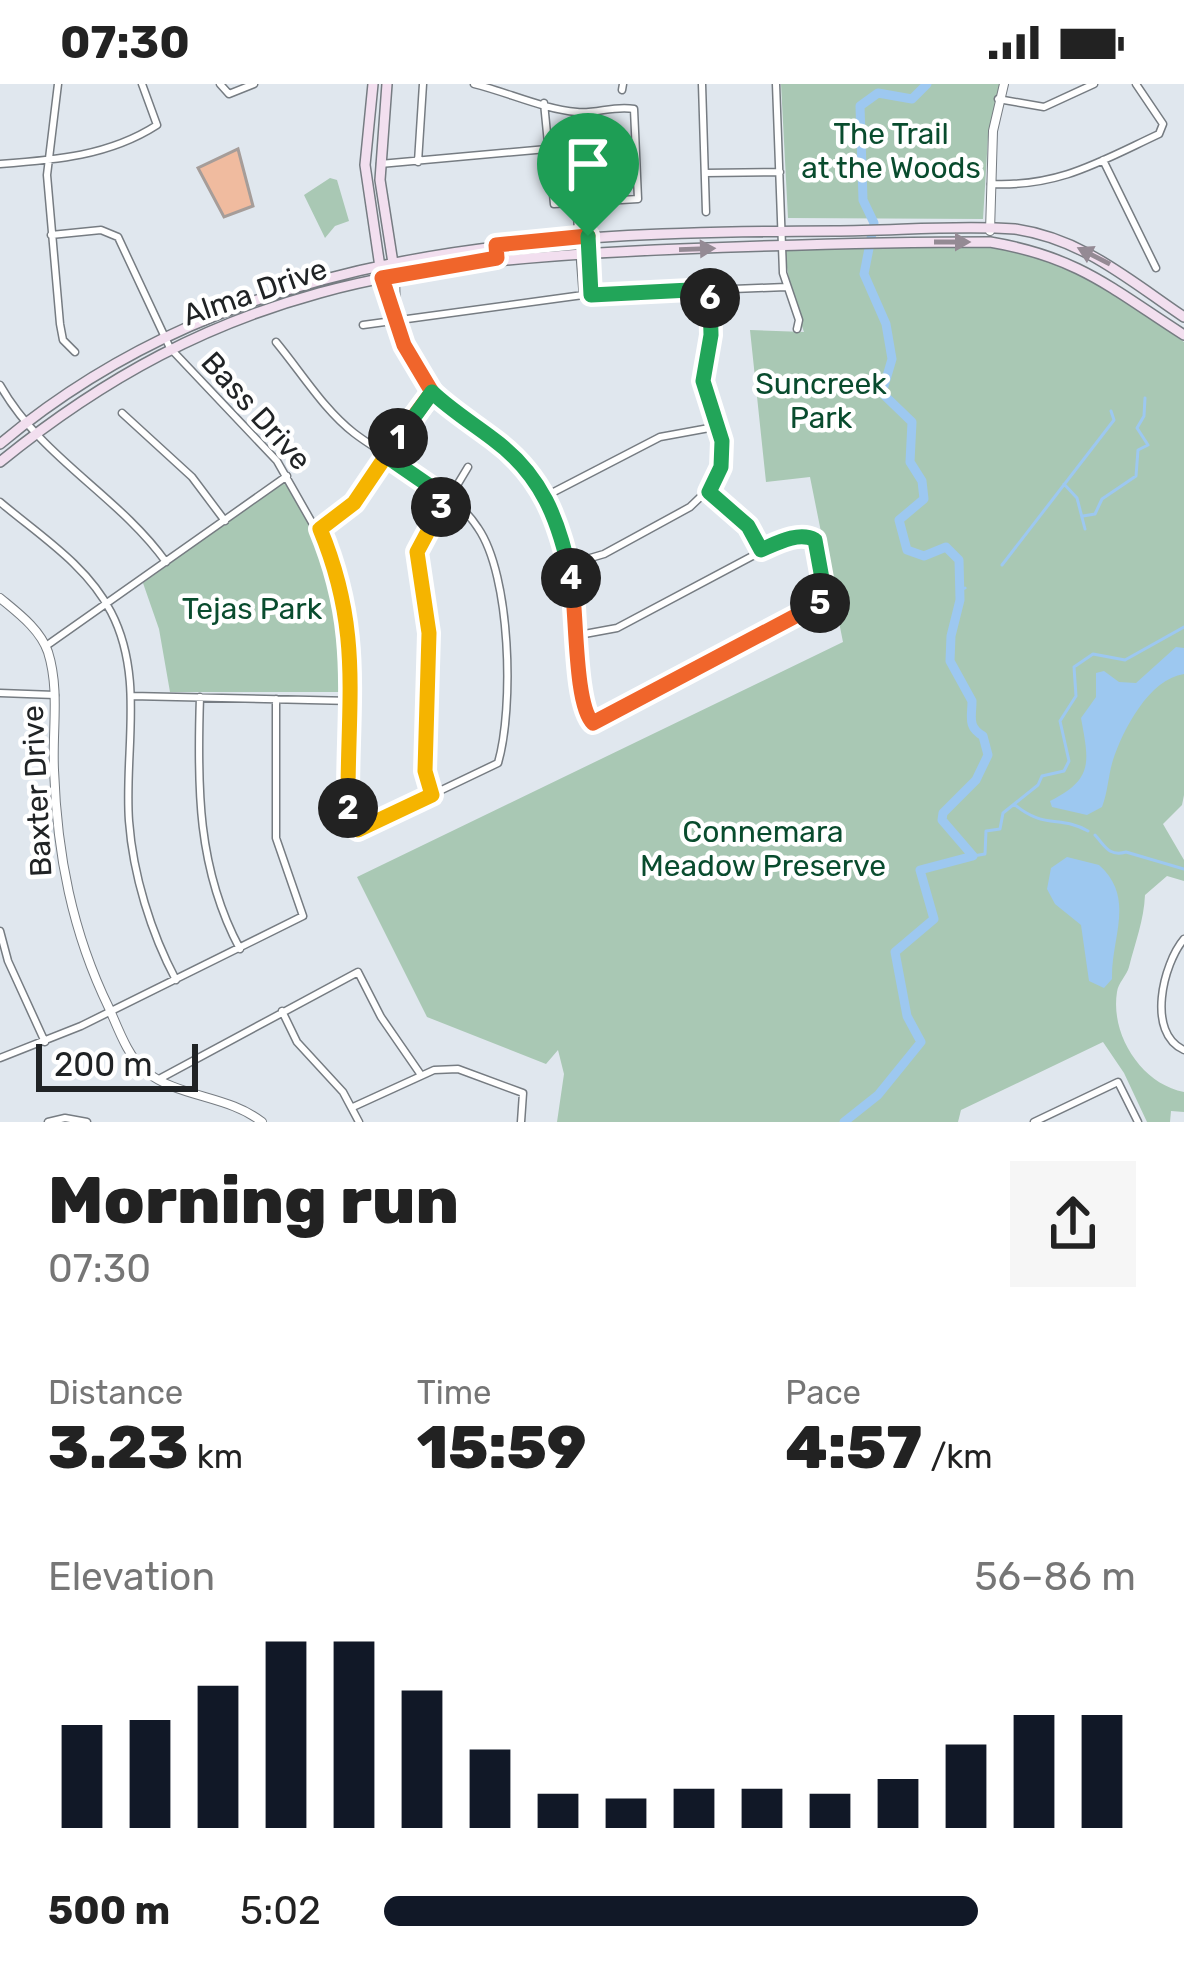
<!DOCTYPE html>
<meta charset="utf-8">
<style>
body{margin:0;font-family:Rubik,sans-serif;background:#f6f6f6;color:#222;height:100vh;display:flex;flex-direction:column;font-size:45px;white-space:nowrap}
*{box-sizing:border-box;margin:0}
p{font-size:39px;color:#767676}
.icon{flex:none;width:66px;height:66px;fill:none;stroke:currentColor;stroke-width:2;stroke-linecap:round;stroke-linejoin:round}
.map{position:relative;height:1038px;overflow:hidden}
.sheet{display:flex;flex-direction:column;background:#fff;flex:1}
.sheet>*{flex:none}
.scale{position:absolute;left:36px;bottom:30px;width:162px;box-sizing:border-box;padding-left:12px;border:6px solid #202325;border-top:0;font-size:33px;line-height:42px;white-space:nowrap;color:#202325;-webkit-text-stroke:9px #fff;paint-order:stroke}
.pin{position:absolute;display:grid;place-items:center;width:102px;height:102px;color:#fff;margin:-123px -51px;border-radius:50% 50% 50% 0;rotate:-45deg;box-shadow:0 0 12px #0007}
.pin .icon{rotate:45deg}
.km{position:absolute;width:60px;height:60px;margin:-30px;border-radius:50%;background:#222;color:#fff;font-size:33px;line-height:60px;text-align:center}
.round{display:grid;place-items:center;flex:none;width:126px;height:126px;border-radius:0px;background:#f6f6f6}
.summary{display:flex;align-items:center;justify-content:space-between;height:204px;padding:0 48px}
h1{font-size:66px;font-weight:800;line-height:90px}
.figures{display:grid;grid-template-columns:repeat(3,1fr);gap:18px;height:204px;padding:12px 48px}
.figures div{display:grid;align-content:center}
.figures b{font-size:60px;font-weight:800}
.figures small{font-size:33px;font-weight:400}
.figures p{font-size:33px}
.chart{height:336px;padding:24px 48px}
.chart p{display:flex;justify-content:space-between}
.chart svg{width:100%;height:216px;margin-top:12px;stroke:#111827;stroke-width:6}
ul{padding:0 48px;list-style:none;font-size:39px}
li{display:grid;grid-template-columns:192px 144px 1fr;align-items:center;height:90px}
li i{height:30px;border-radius:15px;background:#111827}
.status{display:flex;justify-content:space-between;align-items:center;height:84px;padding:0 60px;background:#fff;direction:ltr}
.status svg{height:33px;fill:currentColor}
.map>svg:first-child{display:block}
.green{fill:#a9c8b4}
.water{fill:#9dc8f0}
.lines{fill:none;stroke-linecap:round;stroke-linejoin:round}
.stream{stroke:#9dc8f0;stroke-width:3}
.river{stroke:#9dc8f0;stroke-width:9}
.building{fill:#f0bb9f;stroke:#a69d99;stroke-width:3}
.minor-casing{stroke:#767c82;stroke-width:9}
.tertiary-casing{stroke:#767c82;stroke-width:10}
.secondary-casing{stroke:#767c82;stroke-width:12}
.minor{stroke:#fff;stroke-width:6}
.tertiary{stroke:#fff;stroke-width:8}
.secondary{stroke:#f2dfef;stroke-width:9}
.oneway{fill:#948a94}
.split-1-casing{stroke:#fff;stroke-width:24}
.split-2-casing{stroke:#fff;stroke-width:24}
.split-3-casing{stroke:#fff;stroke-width:24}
.split-4-casing{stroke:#fff;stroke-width:24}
.split-5-casing{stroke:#fff;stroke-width:24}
.split-6-casing{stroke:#fff;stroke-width:24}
.split-7-casing{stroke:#fff;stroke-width:24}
.split-1{stroke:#f0652b;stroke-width:15}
.split-2{stroke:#f5b400;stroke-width:15}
.split-3{stroke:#f5b400;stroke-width:15}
.split-4{stroke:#22a559;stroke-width:15}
.split-5{stroke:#f0652b;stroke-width:15}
.split-6{stroke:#22a559;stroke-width:15}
.split-7{stroke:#22a559;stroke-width:15}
.labels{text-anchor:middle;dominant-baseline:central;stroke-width:9;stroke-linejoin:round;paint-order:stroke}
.park-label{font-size:30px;fill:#094c2e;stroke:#fff}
.street-label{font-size:30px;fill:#202325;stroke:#fff}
</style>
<div class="status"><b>07:30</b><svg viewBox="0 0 49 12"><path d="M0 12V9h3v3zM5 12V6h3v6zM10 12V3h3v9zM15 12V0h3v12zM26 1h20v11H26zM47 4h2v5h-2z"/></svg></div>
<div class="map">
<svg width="1184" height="1038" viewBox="0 0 1184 1038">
<rect width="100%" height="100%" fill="#e0e7ee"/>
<path class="green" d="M781 0H1000L988 53 983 135 788 134Z
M330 94 337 96 349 137 335 142 325 154 304 111Z
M991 161C1067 173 1123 214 1184 258V711L1182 721 1163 740 1184 776V797L1167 792 1145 811C1144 836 1135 859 1129 883 1127 891 1118 899 1117 908 1110 951 1142 1000 1184 1008V1028L1171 1027 1170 1038H1147L1124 989 1103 958 961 1026 958 1038H557L564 990 558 966 546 980 427 933 357 793 843 558 810 393 766 398 750 246 804 248 792 214 784 165Z
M281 399 287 401C327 467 348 530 349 608H170L159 545 143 499Z"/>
<path class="water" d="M1176 563 1184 564V590C1149 595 1123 646 1113 676 1108 692 1108 708 1102 723L1087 731 1052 723 1050 717C1094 695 1089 678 1081 634L1096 613V589L1104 587 1119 598 1136 599Z
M1067 773 1099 781C1136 814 1111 853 1112 895L1104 904 1089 897 1081 841 1055 820 1047 805 1051 784Z"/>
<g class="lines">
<path class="stream" d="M1064 400 1077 414 1085 445
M1083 432 1095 430 1102 415 1136 392 1138 366 1148 361 1137 344 1144 332 1145 314
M1002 481 1114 336 1111 327
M959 507 965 504
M1014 720C1044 746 1060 731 1088 747
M1095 751C1105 762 1109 773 1126 768L1184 785
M973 772 985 770 986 747 1000 745 1003 729 1038 701 1042 692 1064 687 1069 677 1060 637 1076 612 1074 583 1093 570 1125 576 1184 543"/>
<path class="river" d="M844 1038 878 1011 921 958 907 932 895 868 934 835 920 786 973 772 942 736 943 729 976 696 988 671 983 652C967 643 972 633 972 617L950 577 951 552 960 516 959 476 946 463 924 472 907 466 899 436 924 415 922 397 910 378 912 338 882 309 892 275 886 240 864 190 874 139 863 116 860 22 878 9 912 15 927 0"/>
</g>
<path class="building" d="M238 65 253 122 224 133 198 84Z"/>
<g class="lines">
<defs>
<path id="minor" d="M58 0 47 91 60 240 63 256 75 268
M220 0 229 10 254 0
M474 0C507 8 543 25 577 28 596 30 615 21 634 25L638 115 554 120 544 19
M702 0 706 128
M776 0 783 189 799 236 797 245
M622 6 623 0
M998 15 1044 23 1094 0
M1103 76 1156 184
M418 78 423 0
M0 80C55 76 109 72 157 41L142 0
M380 80 547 65
M705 89 780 88
M991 100C1059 103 1099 78 1159 50L1163 40 1136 0
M587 118 591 211
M576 119 583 211
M51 151 101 146 118 153 170 264 277 377 331 472 352 556 348 729 352 743 358 746 498 679C514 624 511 492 478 444 451 402 393 379 354 349 324 326 301 288 276 258
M363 241 583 211 786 203
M0 301C41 374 118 411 166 478
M122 329 192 393 225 437
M709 408 748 442 761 466
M546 412 660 353 720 342
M0 418C39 451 87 481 111 528 145 593 124 668 129 737 133 791 151 849 176 896
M320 445 363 408 432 308
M570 480 604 470 690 423 715 399 721 383 722 348 702 289 711 251 710 205
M579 551 617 544 779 458 806 452 816 459 825 511 821 518 598 638 589 637
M46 562 287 392
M0 609 55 611
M131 612 353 617
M200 613C197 702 197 785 240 865
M432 711 425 687 429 549 417 468 468 383
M0 847 8 877 45 958
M1184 855C1163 880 1146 949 1184 966
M282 927 297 958 343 1008 359 1038
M0 974 81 942 303 832 276 754V615
M161 994 358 888 381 933 421 991
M353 1023 434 986 458 985 523 1009 521 1038
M48 1038 65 1034 87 1038
M1034 1038 1118 998 1138 1038"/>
<path id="tertiary" d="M990 147 993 47 1004 0
M395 191 396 229
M382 194C393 233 406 278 434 309 477 358 524 364 555 431 572 467 577 517 579 556 581 583 578 612 589 637
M0 514C18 529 40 545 48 568 60 606 52 647 54 686 57 770 72 848 109 924 118 944 128 973 145 987 179 1014 228 1011 262 1038"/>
<path id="secondary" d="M373 0 365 81 380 183
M387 0 380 96 393 179
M0 360C239 160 537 148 834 147 894 147 954 141 1015 145 1083 155 1129 196 1184 233
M0 378C219 200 407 176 680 165 784 161 887 158 990 158 1079 173 1112 205 1184 251"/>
</defs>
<use href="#minor" class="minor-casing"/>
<use href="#tertiary" class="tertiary-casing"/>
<use href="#secondary" class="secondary-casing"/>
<use href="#minor" class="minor"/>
<use href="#tertiary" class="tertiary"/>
<use href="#secondary" class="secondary"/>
</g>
<defs><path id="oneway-solid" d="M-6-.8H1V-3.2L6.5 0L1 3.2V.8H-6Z" transform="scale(3)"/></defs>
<g class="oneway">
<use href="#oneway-solid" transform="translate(952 158)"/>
<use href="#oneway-solid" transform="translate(697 165) rotate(-2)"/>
<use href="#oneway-solid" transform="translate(1094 172) rotate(-153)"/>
</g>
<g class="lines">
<defs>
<path id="split-1" d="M398 354 432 308 404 261 382 194 497 174 496 161 588 152"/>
<path id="split-2" d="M348 724C347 618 363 548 320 445L354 419 398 354"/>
<path id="split-3" d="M348 724 350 741 358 746 432 711 425 687 429 549 417 468 441 423"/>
<path id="split-4" d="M441 423 447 414 386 372 432 308C451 326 472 339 493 355 542 391 559 436 571 494"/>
<path id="split-5" d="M571 494C577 526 574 621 593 639L820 519"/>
<path id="split-6" d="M710 214 711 251 703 297 722 357 721 383 709 408 748 442 761 466C777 459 799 447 815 456L825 511 820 519"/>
<path id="split-7" d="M588 152 591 211 710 205V214"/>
</defs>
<use href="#split-1" class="split-1-casing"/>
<use href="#split-2" class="split-2-casing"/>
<use href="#split-3" class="split-3-casing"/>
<use href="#split-4" class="split-4-casing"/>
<use href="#split-5" class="split-5-casing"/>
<use href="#split-6" class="split-6-casing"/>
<use href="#split-7" class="split-7-casing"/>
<use href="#split-1" class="split-1"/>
<use href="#split-2" class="split-2"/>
<use href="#split-3" class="split-3"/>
<use href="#split-4" class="split-4"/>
<use href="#split-5" class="split-5"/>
<use href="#split-6" class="split-6"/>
<use href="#split-7" class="split-7"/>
</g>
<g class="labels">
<g class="park-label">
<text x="891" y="50">The Trail<tspan x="891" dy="34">at the Woods</tspan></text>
<text x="821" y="300">Suncreek<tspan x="821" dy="34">Park</tspan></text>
<text x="252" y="525">Tejas Park</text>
<text x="763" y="748">Connemara<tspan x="763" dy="34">Meadow Preserve</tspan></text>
</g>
<g class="street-label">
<text transform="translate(255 208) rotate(-19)">Alma Drive</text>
<text transform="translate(256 327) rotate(48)">Bass Drive</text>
<text transform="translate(37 707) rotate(-93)">Baxter Drive</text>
</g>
</g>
</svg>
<div class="scale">200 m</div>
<div class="pin" style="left:588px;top:152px;background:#1e9e55"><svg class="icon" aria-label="arrive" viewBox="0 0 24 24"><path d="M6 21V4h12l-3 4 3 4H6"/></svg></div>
<b class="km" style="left:398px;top:354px">1</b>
<b class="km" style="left:348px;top:724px">2</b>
<b class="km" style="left:441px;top:423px">3</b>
<b class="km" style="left:571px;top:494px">4</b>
<b class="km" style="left:820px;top:519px">5</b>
<b class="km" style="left:710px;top:214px">6</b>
</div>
<section class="sheet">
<div class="summary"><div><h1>Morning run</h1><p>07:30</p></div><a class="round"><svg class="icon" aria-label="share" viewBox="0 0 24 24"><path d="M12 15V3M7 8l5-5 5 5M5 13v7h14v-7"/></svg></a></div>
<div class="figures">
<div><p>Distance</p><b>3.23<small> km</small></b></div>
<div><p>Time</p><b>15:59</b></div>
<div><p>Pace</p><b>4:57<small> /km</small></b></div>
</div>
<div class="chart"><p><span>Elevation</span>56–86 m</p>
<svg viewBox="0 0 160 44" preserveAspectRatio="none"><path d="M5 44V23M15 44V22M25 44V15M35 44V6M45 44V6M55 44V16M65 44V28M75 44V37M85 44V38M95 44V36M105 44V36M115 44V37M125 44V34M135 44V27M145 44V21M155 44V21"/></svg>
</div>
<ul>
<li><b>500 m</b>5:02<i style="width:79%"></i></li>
</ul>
</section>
